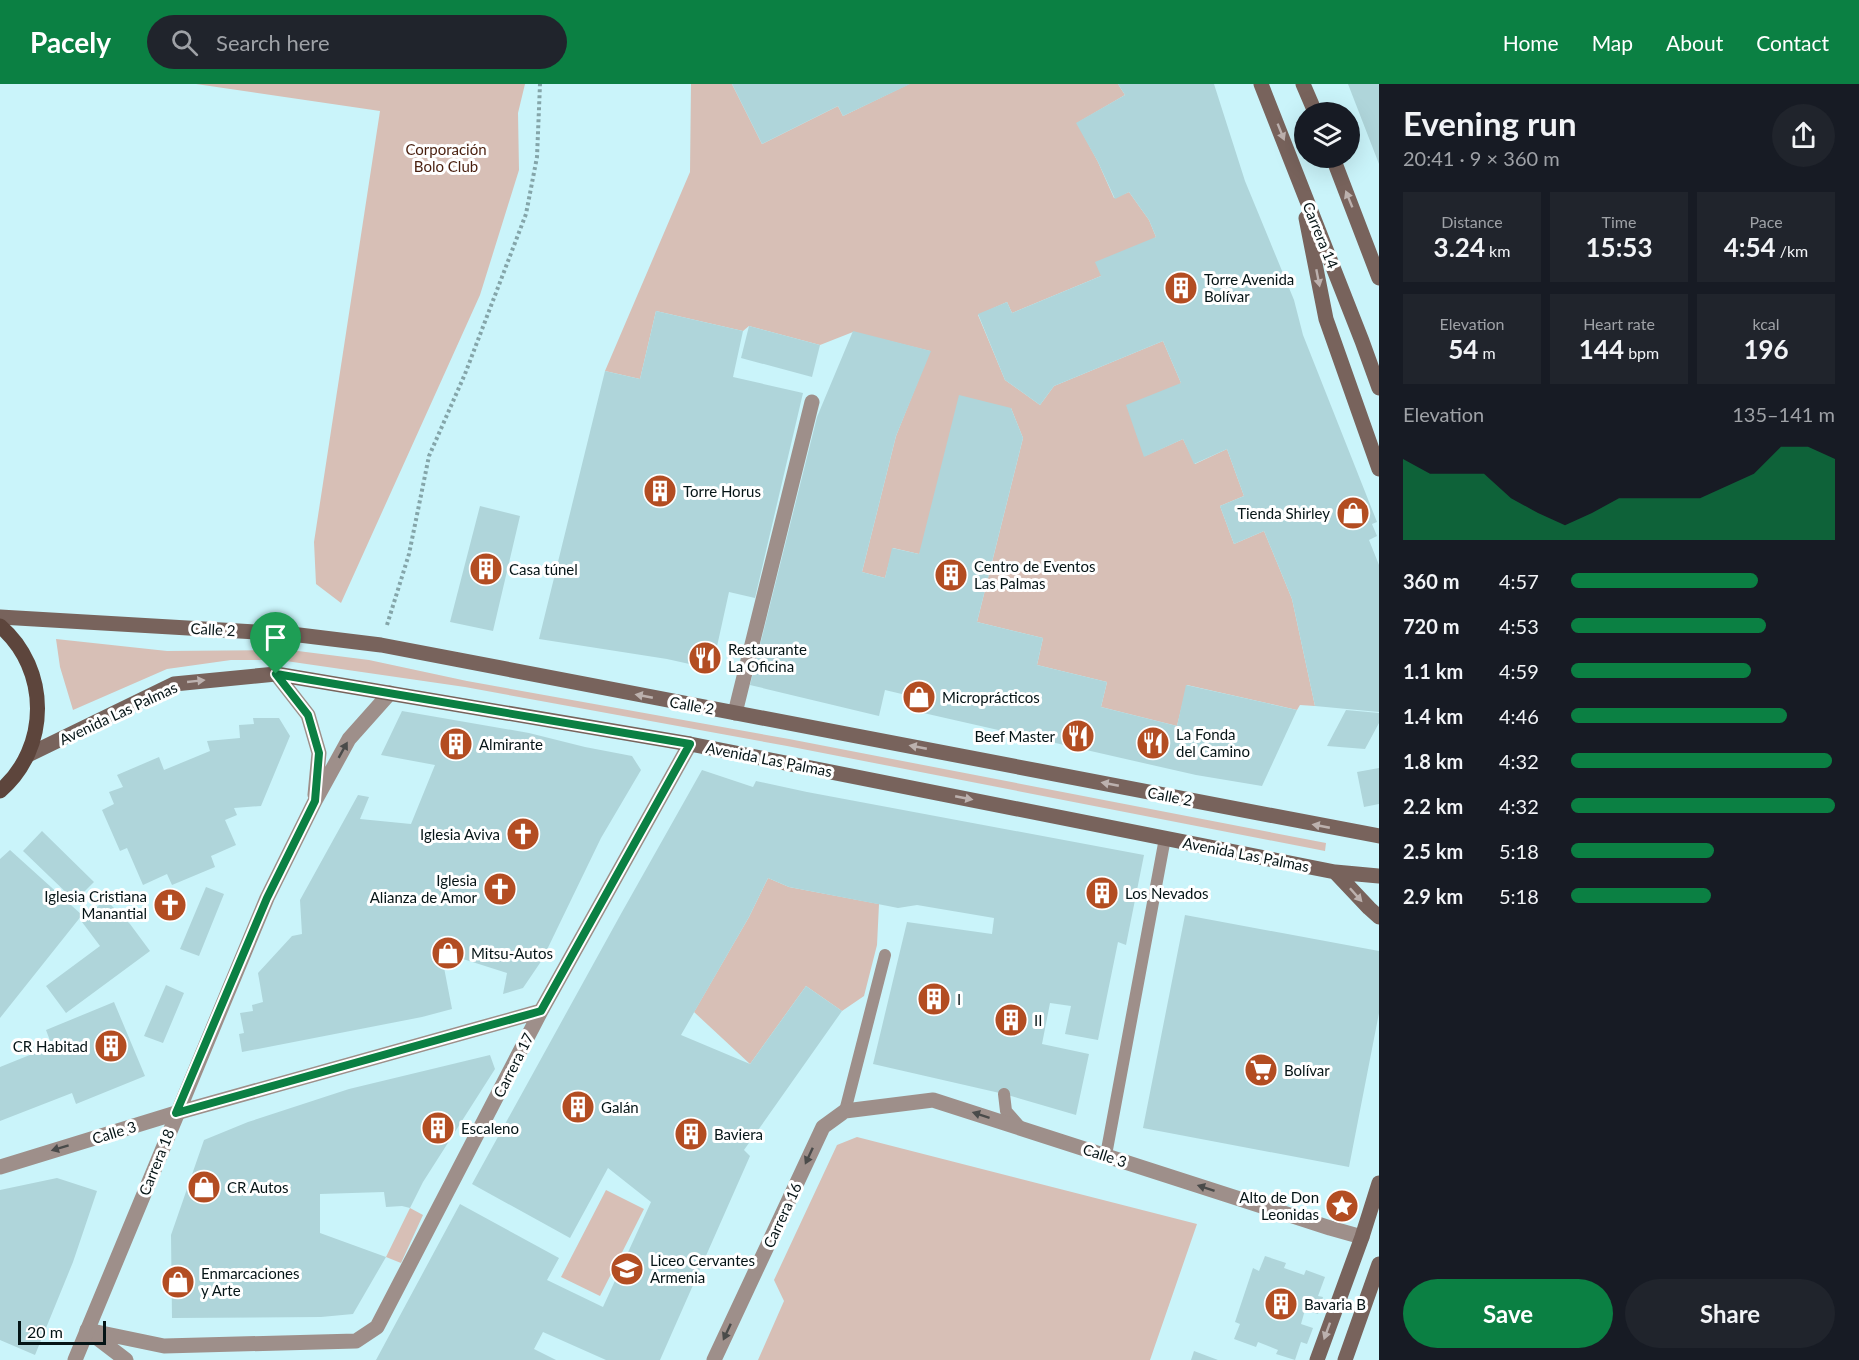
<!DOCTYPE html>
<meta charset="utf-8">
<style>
body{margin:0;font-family:Lato,sans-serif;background:#20242c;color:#f1f3f6;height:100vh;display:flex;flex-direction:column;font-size:22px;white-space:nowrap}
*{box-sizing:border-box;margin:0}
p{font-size:20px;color:#9ea1a6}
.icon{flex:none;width:33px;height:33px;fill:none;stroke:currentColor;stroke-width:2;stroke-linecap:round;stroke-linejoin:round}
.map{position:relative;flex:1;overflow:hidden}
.side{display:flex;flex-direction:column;background:#171b24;width:480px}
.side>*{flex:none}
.controls{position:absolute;left:1294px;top:18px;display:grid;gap:12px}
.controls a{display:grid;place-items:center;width:66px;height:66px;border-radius:50%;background:#171b24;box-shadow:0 6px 24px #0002;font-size:30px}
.scale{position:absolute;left:18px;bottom:15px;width:88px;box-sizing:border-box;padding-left:6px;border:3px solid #051416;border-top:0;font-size:16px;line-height:21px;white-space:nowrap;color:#051416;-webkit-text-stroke:4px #fff;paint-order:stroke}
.pin{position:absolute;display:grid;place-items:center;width:51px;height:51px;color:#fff;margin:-62px -26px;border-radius:50% 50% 50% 0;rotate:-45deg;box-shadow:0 0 6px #0007}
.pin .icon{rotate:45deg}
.round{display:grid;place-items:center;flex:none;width:63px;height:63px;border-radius:32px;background:#20242c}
.overview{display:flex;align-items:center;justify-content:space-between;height:102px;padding:0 24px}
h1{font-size:33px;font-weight:700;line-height:45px}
.stats{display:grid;grid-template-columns:repeat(3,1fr);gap:9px;height:102px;padding:6px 24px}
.stats div{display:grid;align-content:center;border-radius:0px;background:#20242c;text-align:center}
.stats b{font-size:26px;font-weight:700}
.stats small{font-size:16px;font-weight:400}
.stats p{font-size:16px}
.chart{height:168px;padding:12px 24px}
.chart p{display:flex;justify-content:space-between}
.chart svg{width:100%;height:108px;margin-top:6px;fill:#0b8043;opacity:.7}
.button{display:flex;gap:12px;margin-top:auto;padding:12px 24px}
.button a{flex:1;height:69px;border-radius:36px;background:#0b8043;color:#fff;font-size:24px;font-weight:700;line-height:69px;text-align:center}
.button a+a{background:#20242c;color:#f1f3f6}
ul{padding:0 24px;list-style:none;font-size:20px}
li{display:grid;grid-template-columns:96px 72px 1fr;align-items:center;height:45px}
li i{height:15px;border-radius:8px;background:#0b8043}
header{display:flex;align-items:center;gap:36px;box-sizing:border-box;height:84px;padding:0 30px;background:#0b8043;color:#fff}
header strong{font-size:28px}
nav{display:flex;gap:33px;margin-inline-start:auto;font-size:21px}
.search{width:420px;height:54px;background:#20242c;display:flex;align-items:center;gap:15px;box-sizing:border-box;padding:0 21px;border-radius:33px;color:#9ea1a6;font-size:22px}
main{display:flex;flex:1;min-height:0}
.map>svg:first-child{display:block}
.green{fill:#d7bfb6}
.building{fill:#afd5da}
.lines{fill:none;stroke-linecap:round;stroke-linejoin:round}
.path{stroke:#84a5a9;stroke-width:4;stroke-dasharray:3 3;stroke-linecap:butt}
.service{stroke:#9e8f8a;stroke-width:12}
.pedestrian{stroke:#9e8f8a;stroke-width:15}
.minor{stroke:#9e8f8a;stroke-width:15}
.tertiary{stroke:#9e8f8a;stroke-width:15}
.secondary{stroke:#78635c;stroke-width:15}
.primary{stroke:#5d453c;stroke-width:15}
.oneway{fill:#bcb1ae}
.oneway2{fill:#4a4b4a}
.route-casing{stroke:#fff;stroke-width:12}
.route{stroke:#0b8043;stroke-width:8}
.labels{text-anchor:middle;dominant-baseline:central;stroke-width:6;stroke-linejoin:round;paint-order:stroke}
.park-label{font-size:15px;fill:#491f0e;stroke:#fff}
.street-label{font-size:15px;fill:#051416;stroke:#fff}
.poi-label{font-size:15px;fill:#051416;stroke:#fff;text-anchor:start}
</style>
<header>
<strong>Pacely</strong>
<div class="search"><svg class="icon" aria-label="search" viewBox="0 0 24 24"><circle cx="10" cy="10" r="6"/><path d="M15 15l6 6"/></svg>Search here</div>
<nav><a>Home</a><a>Map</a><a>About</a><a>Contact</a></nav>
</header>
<main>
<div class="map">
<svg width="1379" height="1276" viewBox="0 0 1379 1276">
<rect width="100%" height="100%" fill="#caf4fa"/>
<path class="green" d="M196 0H525L518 29 519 86 480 211 341 519 316 500 314 458 380 27Z
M691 0H732L762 60 838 22 843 32 909 0H1118L1125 11 1077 39 1098 78 1114 114 1129 108 1149 136 1156 153 1101 192 1012 229 1007 218 978 231 1005 296 1040 321 1054 302 1163 257 1181 299 1145 372 1183 355 1195 380 1227 365 1244 412 1220 422 1234 460 1264 447 1292 515 1315 622 1300 621 1297 626 1187 601 1177 642 1101 623 1107 598 1037 581 1043 554 977 538 1023 354 1011 324 919 470 893 464 885 494 862 488 896 352 930 267 853 248 820 261 749 242 743 247 656 227 640 295 605 287 690 88Z
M56 555 167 567 290 566 369 576 467 597 789 655 1326 759 1325 767 787 662 465 603 279 576H231L167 585 73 626 60 583Z
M768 794 789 803 879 820 877 861 864 912 842 927 806 902 750 980 694 928 749 833Z
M857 1053 1197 1140 1150 1276H758L784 1217 774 1196 837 1061Z
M606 1106 644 1125 600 1212 561 1193Z
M410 1124 423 1131 401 1179 386 1173Z"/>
<path class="building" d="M732 0H910L843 32 838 22 762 60Z
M1118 0H1214L1245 97 1294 216 1303 251 1377 438 1372 440 1377 452 1369 456 1379 481V628L1315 622 1292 515 1264 447 1234 460 1220 422 1244 412 1227 365 1194 380 1183 355 1144 373 1126 321 1181 299 1163 257 1054 302 1040 321 1005 296 978 230 1007 218 1012 229 1101 192 1095 178 1156 153 1149 136 1129 108 1115 115 1098 78 1076 39 1125 11Z
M1348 0H1379V80Z
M656 227 743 247 733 293 803 309 755 514 729 508 712 585 667 575 539 555 605 287 640 295Z
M749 242 820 261 812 293 741 274Z
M853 247 931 267 896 352 862 488 885 494 892 464 919 470 959 311 1011 324 1023 354 977 538 1043 554 1037 581 1107 598 1101 623 1177 642 1186 601 1297 626 1262 702 1196 691 919 628 906 611 885 606 879 632 750 601 817 333Z
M480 422 520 432 493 547 450 538Z
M1346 626 1379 629V639L1365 665 1327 662Z
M402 627 529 649 585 663 632 672 641 686 601 754 542 876 523 904 503 910 507 889 441 868 452 925 422 933 242 968 239 950 244 949 240 929 253 927 252 921 263 918 258 889 292 852 302 850 300 816 358 711 369 713 360 735 411 740 435 681 381 671Z
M253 634H279L290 652 261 722 234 724 237 731 225 736 236 761 211 772 215 783 172 801 167 790 143 801 127 764 120 767 102 726 114 720 109 708 123 703 117 691 159 673 164 686 210 667 207 657 240 654 239 641 254 640Z
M1379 684V720L1364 723 1357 688Z
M702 686 753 703 756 697 807 708 1144 771 1126 861 1118 858 1098 956 1065 950 1071 922 1050 919 1042 960 1089 970 1076 1031 1004 1010 873 980 907 838 992 850 994 834 917 821 898 824 888 822 789 803 768 794 749 833 681 951 750 980 806 902 842 927 744 1066 750 1072 660 1276H606L543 1248 534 1265 556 1276H376L460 1120 559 1174 547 1196 603 1223 651 1118 608 1084 570 1154 472 1100 622 828Z
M42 747 94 798 75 817 23 767Z
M10 766 82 831 0 934V775Z
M206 803 224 810 199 872 180 865Z
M105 815 130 840 150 867 66 929 46 902 100 862 82 838Z
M1185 831 1379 867V929L1349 1083 1143 1044Z
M166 901 184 909 163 959 144 952Z
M114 918 145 992 76 1020 72 1009 0 1037V983L52 962 46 946Z
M490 971 495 985 423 1098 410 1124 402 1122 386 1123 384 1108 320 1110V1149L386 1173 353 1230 321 1233 172 1234 171 1151 204 1056 248 1038 349 1005Z
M57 1094 97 1107 73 1178 35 1271 0 1256V1106Z
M1265 1172 1286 1179 1284 1184 1304 1191 1306 1186 1325 1193 1318 1212 1323 1213 1318 1230 1305 1226 1301 1240 1313 1244 1307 1260 1301 1258 1295 1276 1276 1270 1278 1266 1258 1258 1256 1263 1234 1255 1240 1240 1235 1238 1253 1184 1259 1187Z
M1194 1267 1218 1276H1191Z"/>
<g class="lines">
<path class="path" d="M387 541 409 470 429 372 465 290 526 130 537 73 540 0"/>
<path class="service" d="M1004 1010 1006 1027 1021 1044
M845 1027 885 871
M1106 1071 1165 754"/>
<path class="pedestrian" d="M735 629 812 318"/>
<path class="minor" d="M176 1029 541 927
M87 1246 164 1262 356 1257 377 1243 541 927 690 660
M92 1250 126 1276
M714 1276 823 1043 845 1027 933 1016 1330 1144 1362 1153"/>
<path class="tertiary" d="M276 590 308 631 319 669 315 711
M0 1083 176 1029
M75 1276 267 814 315 717 349 655 390 609"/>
<path class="secondary" d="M1261 0 1362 257 1379 304
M1303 0 1315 28
M1333 74 1379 194
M1306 134 1326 235 1379 385
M0 533 291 550 381 561 1379 752
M28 671 174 600 276 590 690 660 1335 788 1379 792
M1335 788 1369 824 1379 833
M1317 1276 1362 1153 1379 1099
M1345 1276 1379 1180"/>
<path class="primary" d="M0 542C50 585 50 664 0 707"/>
</g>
<defs><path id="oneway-solid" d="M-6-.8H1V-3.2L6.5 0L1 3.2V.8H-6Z" transform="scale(1.5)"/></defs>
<g class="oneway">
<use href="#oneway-solid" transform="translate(1281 48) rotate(68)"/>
<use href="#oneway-solid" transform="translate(1349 115) rotate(-112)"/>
<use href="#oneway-solid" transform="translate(1318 194) rotate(79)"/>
<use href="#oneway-solid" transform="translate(196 597) rotate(-6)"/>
<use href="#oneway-solid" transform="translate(644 612) rotate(-169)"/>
<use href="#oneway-solid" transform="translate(918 663) rotate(-169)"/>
<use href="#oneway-solid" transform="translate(1110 700) rotate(-169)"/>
<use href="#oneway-solid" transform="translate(964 714) rotate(11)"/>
<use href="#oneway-solid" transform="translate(1321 742) rotate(-169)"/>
<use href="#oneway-solid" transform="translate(1356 811) rotate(48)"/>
<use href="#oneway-solid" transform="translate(1327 1247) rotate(110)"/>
</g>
<g class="oneway2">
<use href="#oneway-solid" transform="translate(343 666) rotate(-61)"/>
<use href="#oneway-solid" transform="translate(981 1031) rotate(-162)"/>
<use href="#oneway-solid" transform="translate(60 1064) rotate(163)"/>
<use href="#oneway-solid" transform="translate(809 1072) rotate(115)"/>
<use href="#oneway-solid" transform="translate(1206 1104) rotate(-162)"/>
<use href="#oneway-solid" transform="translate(727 1248) rotate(115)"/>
</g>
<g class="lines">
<defs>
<path id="route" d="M276 590 690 660 541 927 176 1029 267 814 315 717 319 669 308 631Z"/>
</defs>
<use href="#route" class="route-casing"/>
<use href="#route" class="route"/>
</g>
<defs>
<symbol id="building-disc" viewBox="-11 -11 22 22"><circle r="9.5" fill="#b34d22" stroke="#fff"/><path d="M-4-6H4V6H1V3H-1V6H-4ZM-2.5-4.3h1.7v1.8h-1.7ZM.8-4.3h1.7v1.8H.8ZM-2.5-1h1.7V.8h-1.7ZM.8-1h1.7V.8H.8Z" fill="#fff"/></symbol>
<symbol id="shop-disc" viewBox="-11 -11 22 22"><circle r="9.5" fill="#b34d22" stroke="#fff"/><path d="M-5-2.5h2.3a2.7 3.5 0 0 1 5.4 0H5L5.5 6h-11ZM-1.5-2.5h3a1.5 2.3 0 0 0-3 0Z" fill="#fff"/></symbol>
<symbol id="restaurant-disc" viewBox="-11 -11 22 22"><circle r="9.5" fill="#b34d22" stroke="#fff"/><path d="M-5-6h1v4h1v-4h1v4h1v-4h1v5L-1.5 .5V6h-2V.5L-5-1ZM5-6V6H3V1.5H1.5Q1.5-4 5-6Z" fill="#fff"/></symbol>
<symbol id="church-disc" viewBox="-11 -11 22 22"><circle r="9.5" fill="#b34d22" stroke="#fff"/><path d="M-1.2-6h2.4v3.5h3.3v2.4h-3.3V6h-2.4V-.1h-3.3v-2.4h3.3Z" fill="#fff"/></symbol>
<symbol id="supermarket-disc" viewBox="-11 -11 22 22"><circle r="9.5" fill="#b34d22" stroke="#fff"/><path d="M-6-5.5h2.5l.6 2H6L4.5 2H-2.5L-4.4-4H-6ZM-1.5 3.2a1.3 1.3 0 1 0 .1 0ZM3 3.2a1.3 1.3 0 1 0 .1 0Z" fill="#fff"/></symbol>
<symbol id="sight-disc" viewBox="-11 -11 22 22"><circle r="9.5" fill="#b34d22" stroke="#fff"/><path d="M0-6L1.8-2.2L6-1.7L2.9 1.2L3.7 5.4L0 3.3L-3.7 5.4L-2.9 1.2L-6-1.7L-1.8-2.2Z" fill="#fff"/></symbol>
<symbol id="university-disc" viewBox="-11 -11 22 22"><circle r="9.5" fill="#b34d22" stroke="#fff"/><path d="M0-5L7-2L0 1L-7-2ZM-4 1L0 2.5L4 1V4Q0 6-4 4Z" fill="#fff"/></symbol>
</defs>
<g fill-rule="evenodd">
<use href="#building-disc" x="1162" y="185" width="38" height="38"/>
<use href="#building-disc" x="641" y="388" width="38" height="38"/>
<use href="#shop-disc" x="1334" y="410" width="38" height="38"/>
<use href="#building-disc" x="467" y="466" width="38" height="38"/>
<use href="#building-disc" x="932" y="472" width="38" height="38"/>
<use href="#restaurant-disc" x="686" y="555" width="38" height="38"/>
<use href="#shop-disc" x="900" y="594" width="38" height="38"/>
<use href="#restaurant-disc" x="1059" y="633" width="38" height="38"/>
<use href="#restaurant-disc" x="1134" y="640" width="38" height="38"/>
<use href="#building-disc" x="437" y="641" width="38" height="38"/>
<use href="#church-disc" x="504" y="731" width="38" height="38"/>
<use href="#church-disc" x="481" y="786" width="38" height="38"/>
<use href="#building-disc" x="1083" y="790" width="38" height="38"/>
<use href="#church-disc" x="151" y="802" width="38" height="38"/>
<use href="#shop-disc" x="429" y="850" width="38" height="38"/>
<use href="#building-disc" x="915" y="896" width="38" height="38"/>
<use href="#building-disc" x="992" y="917" width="38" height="38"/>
<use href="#building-disc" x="92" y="943" width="38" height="38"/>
<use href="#supermarket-disc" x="1242" y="967" width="38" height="38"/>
<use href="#building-disc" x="559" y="1004" width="38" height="38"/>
<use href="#building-disc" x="419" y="1025" width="38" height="38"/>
<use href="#building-disc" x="672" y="1031" width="38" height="38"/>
<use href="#shop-disc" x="185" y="1084" width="38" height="38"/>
<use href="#sight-disc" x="1323" y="1103" width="38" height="38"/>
<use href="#university-disc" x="608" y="1166" width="38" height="38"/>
<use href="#shop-disc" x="159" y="1179" width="38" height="38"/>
<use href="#building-disc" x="1262" y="1201" width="38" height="38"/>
</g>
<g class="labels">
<g class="park-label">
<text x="446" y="65">Corporación<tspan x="446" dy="17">Bolo Club</tspan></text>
</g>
<g class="street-label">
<text transform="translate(1321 151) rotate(68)">Carrera 14</text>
<text transform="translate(213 545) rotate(3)">Calle 2</text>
<text transform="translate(692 621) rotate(10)">Calle 2</text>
<text transform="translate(118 629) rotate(-25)">Avenida Las Palmas</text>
<text transform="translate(769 675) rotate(11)">Avenida Las Palmas</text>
<text transform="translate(1170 712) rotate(11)">Calle 2</text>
<text transform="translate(1246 770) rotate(11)">Avenida Las Palmas</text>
<text transform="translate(513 981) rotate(-63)">Carrera 17</text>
<text transform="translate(114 1048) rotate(-17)">Calle 3</text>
<text transform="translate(1105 1071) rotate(18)">Calle 3</text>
<text transform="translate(156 1078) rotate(-68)">Carrera 18</text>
<text transform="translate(782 1131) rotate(-65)">Carrera 16</text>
</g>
<g class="poi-label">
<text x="1204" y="195">Torre Avenida<tspan x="1204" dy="17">Bolívar</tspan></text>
<text x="683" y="407">Torre Horus</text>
<text x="1330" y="429" text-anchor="end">Tienda Shirley</text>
<text x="974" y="482">Centro de Eventos<tspan x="974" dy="17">Las Palmas</tspan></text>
<text x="509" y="485">Casa túnel</text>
<text x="728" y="565">Restaurante<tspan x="728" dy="17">La Oficina</tspan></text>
<text x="942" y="613">Microprácticos</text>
<text x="1176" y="650">La Fonda<tspan x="1176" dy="17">del Camino</tspan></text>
<text x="1055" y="652" text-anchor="end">Beef Master</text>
<text x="479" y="660">Almirante</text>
<text x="500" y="750" text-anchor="end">Iglesia Aviva</text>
<text x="477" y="796" text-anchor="end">Iglesia<tspan x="477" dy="17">Alianza de Amor</tspan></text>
<text x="1125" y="809">Los Nevados</text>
<text x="147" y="812" text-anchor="end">Iglesia Cristiana<tspan x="147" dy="17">Manantial</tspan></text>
<text x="471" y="869">Mitsu-Autos</text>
<text x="957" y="915">I</text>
<text x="1034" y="936">II</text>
<text x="88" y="962" text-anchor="end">CR Habitad</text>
<text x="1284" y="986">Bolívar</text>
<text x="601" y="1023">Galán</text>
<text x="461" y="1044">Escaleno</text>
<text x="714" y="1050">Baviera</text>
<text x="227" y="1103">CR Autos</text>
<text x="1319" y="1113" text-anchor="end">Alto de Don<tspan x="1319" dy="17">Leonidas</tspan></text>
<text x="650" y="1176">Liceo Cervantes<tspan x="650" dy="17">Armenia</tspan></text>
<text x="201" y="1189">Enmarcaciones<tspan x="201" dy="17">y Arte</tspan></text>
<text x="1304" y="1220">Bavaria B</text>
</g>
</g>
</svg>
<div class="controls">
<a><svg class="icon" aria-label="layers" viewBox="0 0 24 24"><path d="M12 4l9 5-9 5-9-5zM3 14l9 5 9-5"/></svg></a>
</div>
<div class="scale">20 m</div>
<div class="pin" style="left:276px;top:590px;background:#1e9e55"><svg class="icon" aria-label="arrive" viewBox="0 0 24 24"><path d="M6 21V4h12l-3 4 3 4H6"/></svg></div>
</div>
<section class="side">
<div class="overview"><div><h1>Evening run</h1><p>20:41 · 9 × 360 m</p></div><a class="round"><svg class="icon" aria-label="share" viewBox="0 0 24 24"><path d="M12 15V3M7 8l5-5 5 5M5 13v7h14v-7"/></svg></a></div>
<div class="stats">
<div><p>Distance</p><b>3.24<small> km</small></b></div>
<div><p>Time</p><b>15:53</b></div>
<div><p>Pace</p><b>4:54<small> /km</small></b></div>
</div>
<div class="stats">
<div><p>Elevation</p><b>54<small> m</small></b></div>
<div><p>Heart rate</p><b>144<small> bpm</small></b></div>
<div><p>kcal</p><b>196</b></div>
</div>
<div class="chart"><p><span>Elevation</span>135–141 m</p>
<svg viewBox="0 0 160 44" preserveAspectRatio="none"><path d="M0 44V11L10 17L20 17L30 17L40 27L50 33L60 38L70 33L80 27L90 27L100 27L110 27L120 22L130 17L140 6L150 6L160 11V44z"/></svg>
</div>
<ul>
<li><b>360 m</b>4:57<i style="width:71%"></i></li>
<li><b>720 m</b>4:53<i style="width:74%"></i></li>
<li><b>1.1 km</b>4:59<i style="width:68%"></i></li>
<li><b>1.4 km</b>4:46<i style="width:82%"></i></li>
<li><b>1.8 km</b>4:32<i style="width:99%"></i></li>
<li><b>2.2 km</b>4:32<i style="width:100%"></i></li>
<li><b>2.5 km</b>5:18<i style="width:54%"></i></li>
<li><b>2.9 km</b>5:18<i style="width:53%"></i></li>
</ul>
<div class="button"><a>Save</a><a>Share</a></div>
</section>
</main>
